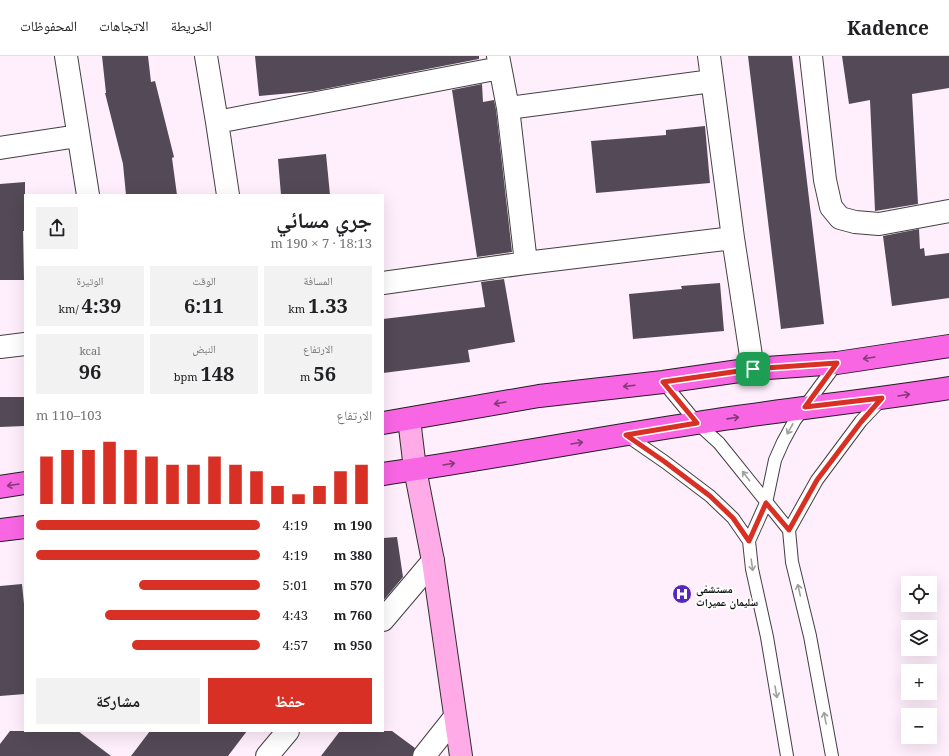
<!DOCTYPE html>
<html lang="ar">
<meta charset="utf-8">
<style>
body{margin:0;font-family:"Noto Serif","Noto Naskh Arabic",serif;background:#f2f2f2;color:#202124;direction:rtl;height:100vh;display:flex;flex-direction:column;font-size:15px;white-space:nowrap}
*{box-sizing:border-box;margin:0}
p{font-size:13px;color:#757577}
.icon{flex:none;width:22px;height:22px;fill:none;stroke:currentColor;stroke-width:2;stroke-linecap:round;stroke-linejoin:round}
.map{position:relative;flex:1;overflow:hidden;direction:ltr}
.side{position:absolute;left:24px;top:138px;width:360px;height:538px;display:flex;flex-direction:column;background:#fff;border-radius:0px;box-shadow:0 4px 16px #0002;direction:rtl}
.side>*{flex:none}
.tools{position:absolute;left:901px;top:520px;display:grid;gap:8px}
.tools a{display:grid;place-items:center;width:36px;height:36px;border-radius:0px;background:#fff;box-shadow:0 4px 16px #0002;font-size:20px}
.pin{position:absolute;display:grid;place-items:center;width:34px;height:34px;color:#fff;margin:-17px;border-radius:8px;box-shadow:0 2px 6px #0006}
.round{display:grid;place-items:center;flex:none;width:42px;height:42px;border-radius:0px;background:#f2f2f2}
.headline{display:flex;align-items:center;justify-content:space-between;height:68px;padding:0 12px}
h1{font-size:22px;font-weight:700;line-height:30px}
.stats{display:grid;grid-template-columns:repeat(3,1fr);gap:6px;height:68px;padding:4px 12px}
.stats div{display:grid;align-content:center;border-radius:0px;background:#f2f2f2;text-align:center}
.stats b{font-size:20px;font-weight:700}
.stats small{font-size:11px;font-weight:400}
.stats p{font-size:11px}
.chart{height:112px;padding:8px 12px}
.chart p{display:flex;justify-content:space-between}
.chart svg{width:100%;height:72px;margin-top:4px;stroke:#d93025;stroke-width:6}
.button{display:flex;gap:8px;margin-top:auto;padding:8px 12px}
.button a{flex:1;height:46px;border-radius:0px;background:#d93025;color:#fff;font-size:16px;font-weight:700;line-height:46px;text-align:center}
.button a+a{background:#f2f2f2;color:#202124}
ul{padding:0 12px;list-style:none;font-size:13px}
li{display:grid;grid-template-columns:64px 48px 1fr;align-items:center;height:30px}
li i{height:10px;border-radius:5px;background:#d93025}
header{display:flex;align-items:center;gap:24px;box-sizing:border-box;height:56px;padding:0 20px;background:#fff;border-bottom:1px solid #e0e0e0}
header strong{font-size:19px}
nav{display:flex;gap:22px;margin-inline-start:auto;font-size:14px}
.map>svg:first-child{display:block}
.building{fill:#544a57}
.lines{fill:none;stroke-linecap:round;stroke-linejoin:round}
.lane-casing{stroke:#414141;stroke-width:14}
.street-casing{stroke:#414141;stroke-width:24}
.secondary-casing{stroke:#303030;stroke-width:24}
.primary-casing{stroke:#1f1f1f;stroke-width:24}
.lane{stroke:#fff;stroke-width:12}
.street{stroke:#fff;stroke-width:22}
.secondary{stroke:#ffabe8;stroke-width:22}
.primary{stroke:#f966e4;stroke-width:22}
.oneway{stroke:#843a79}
.oneway2{stroke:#9f9f9f}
.route-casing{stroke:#fff;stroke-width:8}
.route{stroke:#d93025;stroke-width:5}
.labels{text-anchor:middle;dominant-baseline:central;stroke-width:4;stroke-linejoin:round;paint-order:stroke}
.poi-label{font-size:11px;font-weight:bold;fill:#0e0e0e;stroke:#fff;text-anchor:start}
</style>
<header>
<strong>Kadence</strong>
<nav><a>الخريطة</a><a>الاتجاهات</a><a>المحفوظات</a></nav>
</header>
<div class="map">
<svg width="949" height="700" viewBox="0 0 949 700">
<rect width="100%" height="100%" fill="#ffeffc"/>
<path class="building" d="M102 0H148L151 26 155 25 174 101 172 102 177 139H126L123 108 105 37H106Z
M255 0H479V3L314 35 259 40Z
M748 0H792L824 268 781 273Z
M842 0H949V32L912 38 918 148 875 155 870 44 849 48Z
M482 28 483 46 494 44 496 54 512 196 477 201 452 34Z
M705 70 710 127 596 137 591 85 666 79V74Z
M326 98 330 139H281L278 103Z
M25 126V175H23L24 224H0V128Z
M919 173 920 193 924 192 925 200 949 197V242L892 250 883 180Z
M504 223 515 286 468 294 470 306 383 317V263L485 251 481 226Z
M720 227 724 275 633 283 629 238 682 233 681 230Z
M0 341H25V370L0 371Z
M397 481 403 521 383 545V482Z
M22 528 25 558V638L0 640V530Z
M10 675H78L111 700H0V688Z
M150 675H247L228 700H131Z
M340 675H392L415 692 412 700H321Z"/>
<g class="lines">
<defs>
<path id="lane" d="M663 326 697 367 719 387 789 474 792 506 810 580 832 700
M626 379 665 406 710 440 733 462 749 485
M789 474 817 424 861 365 882 343
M787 700 767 581 752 513 749 485 766 447 775 404 783 386 795 364 837 307"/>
<path id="street" d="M66 0 88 139
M206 0 217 66 228 139
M498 0 508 52 526 207
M709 0 733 182 753 313
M811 0 825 124 831 151 840 162 855 166 879 168 949 155
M508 52 712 25
M217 66 500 12
M0 92 78 80
M383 227 526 207 733 182
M0 291 25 288
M383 564 433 505
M267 700 288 675
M424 700 455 661"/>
<path id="secondary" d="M409 363 415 413 433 505 461 700"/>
<path id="primary" d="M383 367 539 340 663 326 753 313 837 307 949 290
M383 418C488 403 592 383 697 367 781 354 865 345 949 332
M0 431 25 427
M0 474 25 471"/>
</defs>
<use href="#lane" class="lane-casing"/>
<use href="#street" class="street-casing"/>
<use href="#secondary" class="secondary-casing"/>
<use href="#primary" class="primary-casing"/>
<use href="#lane" class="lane"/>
<use href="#street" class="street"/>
<use href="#secondary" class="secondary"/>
<use href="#primary" class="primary"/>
</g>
<defs><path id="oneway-shaft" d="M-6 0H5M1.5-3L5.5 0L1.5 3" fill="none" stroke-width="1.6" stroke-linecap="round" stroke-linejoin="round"/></defs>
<g class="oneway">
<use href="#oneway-shaft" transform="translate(869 302) rotate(171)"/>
<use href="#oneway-shaft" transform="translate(629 330) rotate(173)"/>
<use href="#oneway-shaft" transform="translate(904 339) rotate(-9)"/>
<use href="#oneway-shaft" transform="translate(500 347) rotate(170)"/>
<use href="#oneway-shaft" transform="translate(733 362) rotate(-8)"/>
<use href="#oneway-shaft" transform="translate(577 387) rotate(-9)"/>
<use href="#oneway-shaft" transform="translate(449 408) rotate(-9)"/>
<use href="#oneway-shaft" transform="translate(13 429) rotate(171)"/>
</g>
<g class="oneway2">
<use href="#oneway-shaft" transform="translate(790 373) rotate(119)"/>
<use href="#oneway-shaft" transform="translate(746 420) rotate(-127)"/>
<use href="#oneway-shaft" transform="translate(752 509) rotate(82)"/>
<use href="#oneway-shaft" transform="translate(799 534) rotate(-103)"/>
<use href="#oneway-shaft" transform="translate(776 636) rotate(80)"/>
<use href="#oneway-shaft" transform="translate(825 662) rotate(-101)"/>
</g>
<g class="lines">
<defs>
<path id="route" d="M837 307 805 351 882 342 861 366 817 424 789 474 766 447 749 485 733 462 710 440 665 406 626 379 697 367 663 326 753 313Z"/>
</defs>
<use href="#route" class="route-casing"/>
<use href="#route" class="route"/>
</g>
<defs>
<symbol id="hospital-disc" viewBox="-11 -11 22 22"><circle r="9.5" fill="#5925bf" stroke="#fff"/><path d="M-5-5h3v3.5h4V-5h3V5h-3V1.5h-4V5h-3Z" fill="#fff"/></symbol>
</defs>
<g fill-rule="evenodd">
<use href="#hospital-disc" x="671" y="527" width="22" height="22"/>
</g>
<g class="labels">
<g class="poi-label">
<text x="696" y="532">مستشفى<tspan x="696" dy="13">سليمان عميرات</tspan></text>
</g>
</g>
</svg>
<div class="tools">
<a><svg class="icon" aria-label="locate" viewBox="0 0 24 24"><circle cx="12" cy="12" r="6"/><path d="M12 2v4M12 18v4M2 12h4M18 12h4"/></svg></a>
<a><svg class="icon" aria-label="layers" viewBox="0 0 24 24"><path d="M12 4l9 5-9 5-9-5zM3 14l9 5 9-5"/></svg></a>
<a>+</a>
<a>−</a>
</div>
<div class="pin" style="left:753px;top:313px;background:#1e9e55"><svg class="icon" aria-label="arrive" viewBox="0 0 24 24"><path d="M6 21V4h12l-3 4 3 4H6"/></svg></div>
<section class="side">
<div class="headline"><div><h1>جري مسائي</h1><p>18:13 · 7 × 190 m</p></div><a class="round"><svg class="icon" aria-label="share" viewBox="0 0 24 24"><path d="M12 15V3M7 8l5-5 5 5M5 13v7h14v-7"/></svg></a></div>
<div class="stats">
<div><p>المسافة</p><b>1.33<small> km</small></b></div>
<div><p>الوقت</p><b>6:11</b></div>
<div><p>الوتيرة</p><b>4:39<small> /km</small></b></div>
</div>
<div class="stats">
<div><p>الارتفاع</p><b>56<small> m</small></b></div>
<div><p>النبض</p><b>148<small> bpm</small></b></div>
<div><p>kcal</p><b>96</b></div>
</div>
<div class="chart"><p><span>الارتفاع</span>103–110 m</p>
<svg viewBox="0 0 160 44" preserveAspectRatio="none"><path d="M5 44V15M15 44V11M25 44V11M35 44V6M45 44V11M55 44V15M65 44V20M75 44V20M85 44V15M95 44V20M105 44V24M115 44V33M125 44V38M135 44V33M145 44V24M155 44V20"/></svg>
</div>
<ul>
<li><b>190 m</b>4:19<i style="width:100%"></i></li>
<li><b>380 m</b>4:19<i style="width:100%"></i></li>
<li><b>570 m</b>5:01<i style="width:54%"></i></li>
<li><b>760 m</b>4:43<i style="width:69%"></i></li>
<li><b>950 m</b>4:57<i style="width:57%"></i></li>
</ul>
<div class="button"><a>حفظ</a><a>مشاركة</a></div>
</section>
</div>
